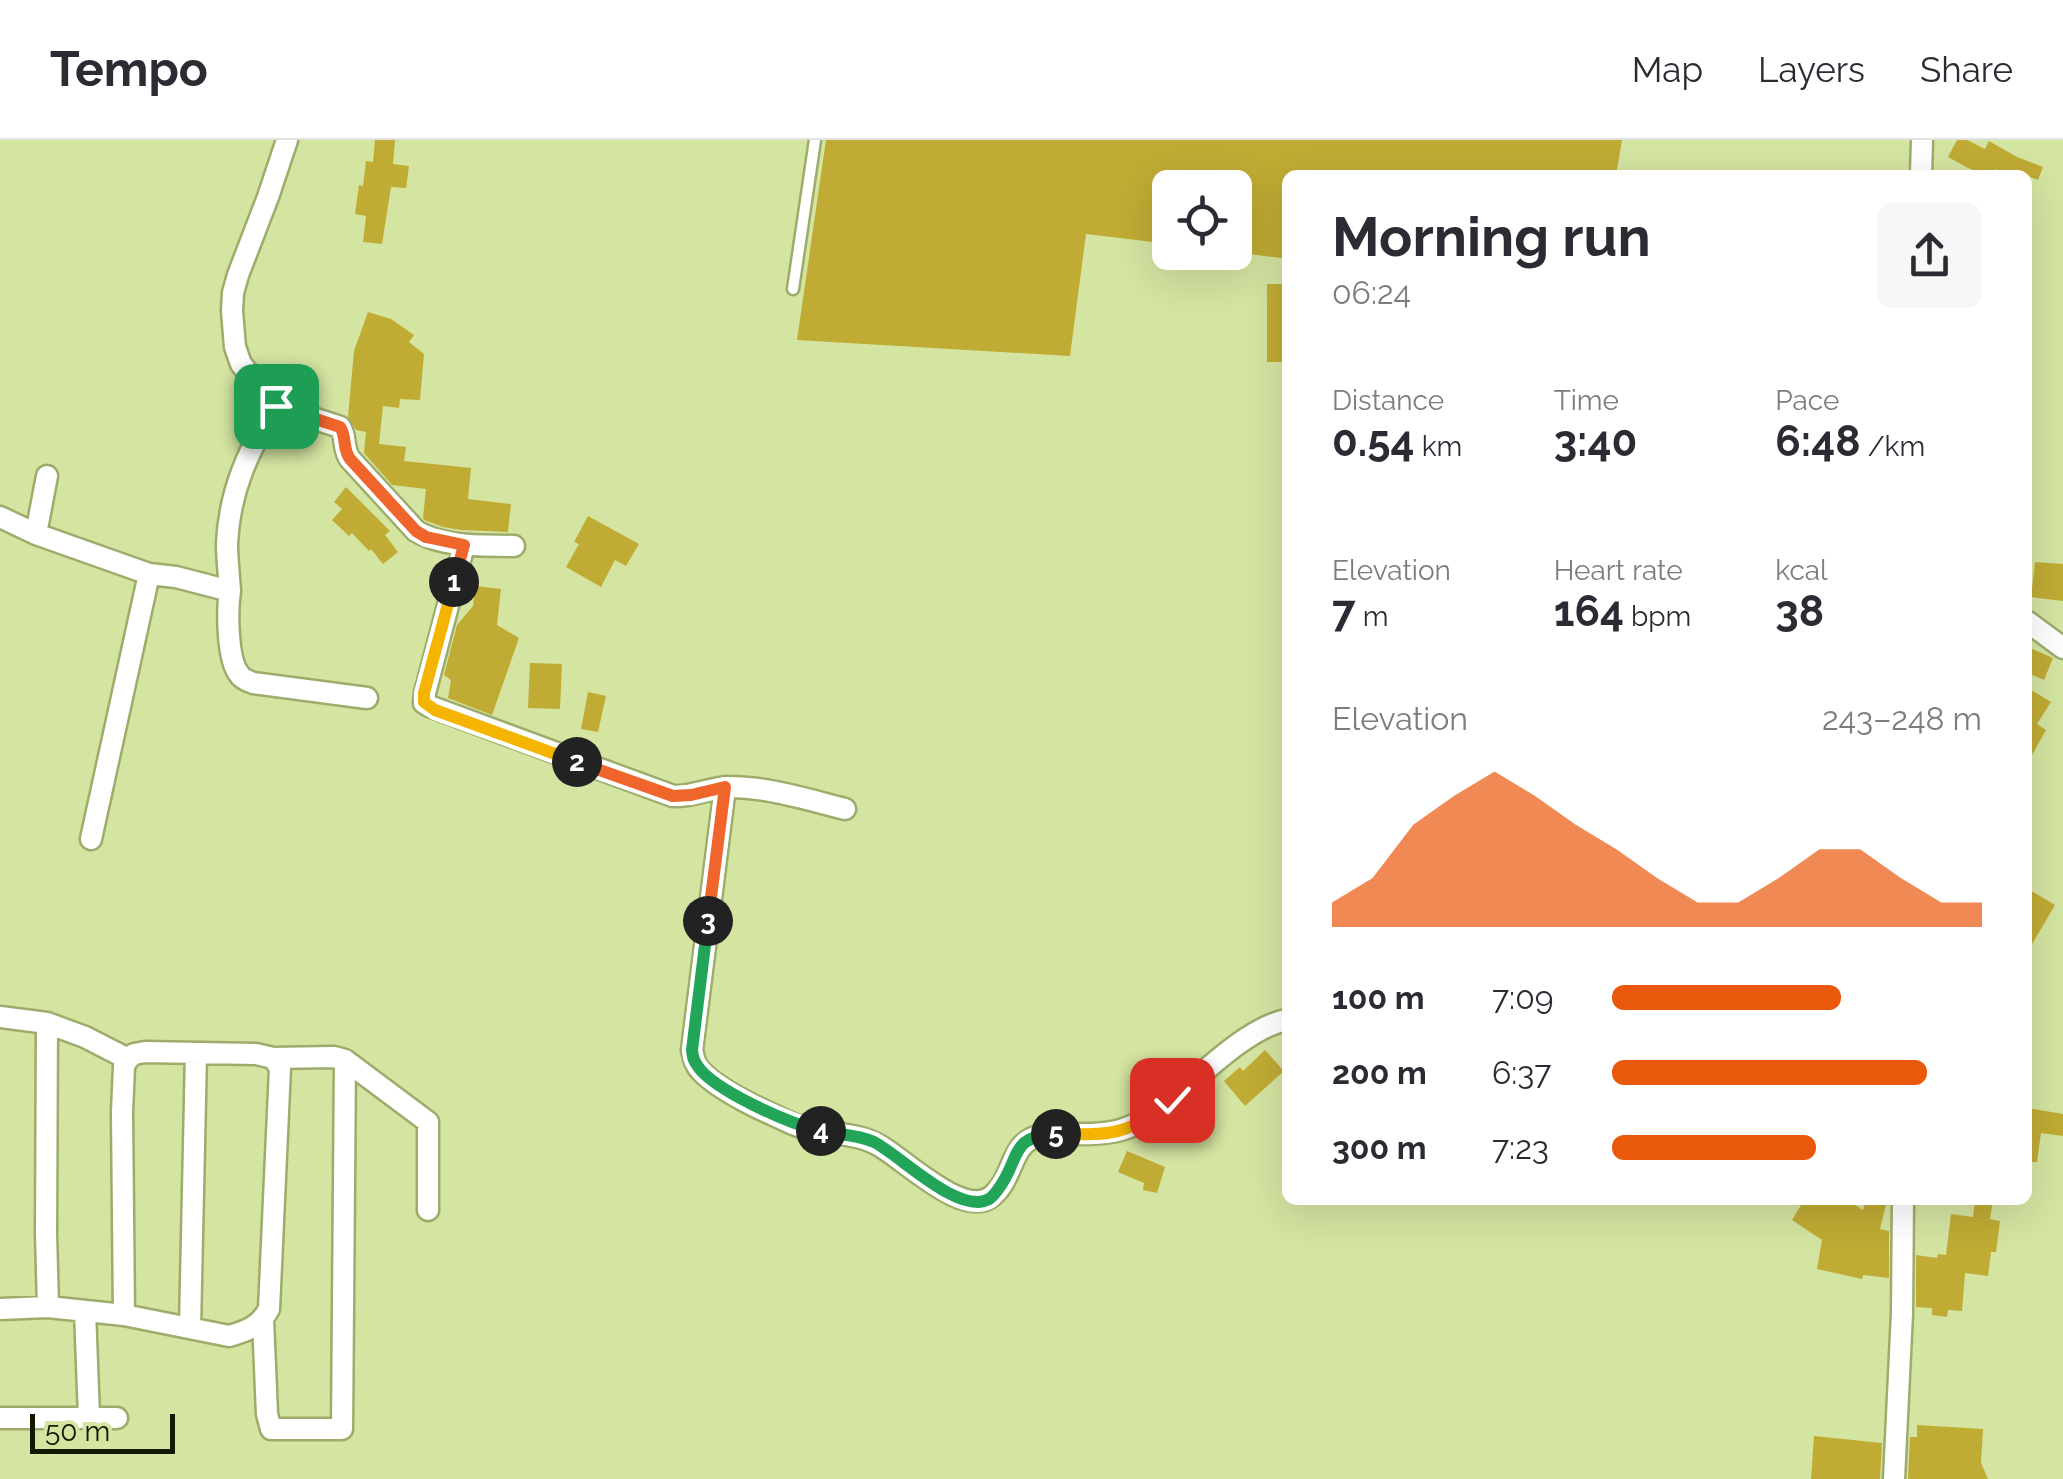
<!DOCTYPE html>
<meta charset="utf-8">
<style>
body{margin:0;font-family:Raleway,sans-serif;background:#f7f7f7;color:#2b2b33;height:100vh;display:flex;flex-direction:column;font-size:38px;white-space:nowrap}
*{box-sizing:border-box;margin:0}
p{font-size:32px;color:#7c7c81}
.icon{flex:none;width:55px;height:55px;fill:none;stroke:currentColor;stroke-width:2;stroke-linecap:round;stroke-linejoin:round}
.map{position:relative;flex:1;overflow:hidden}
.details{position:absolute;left:1282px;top:30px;width:750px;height:1035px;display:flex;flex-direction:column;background:#fff;border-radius:15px;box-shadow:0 10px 40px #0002}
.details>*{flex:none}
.buttons{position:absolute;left:1152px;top:30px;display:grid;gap:20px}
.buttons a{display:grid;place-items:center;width:100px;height:100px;border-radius:15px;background:#fff;box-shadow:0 10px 40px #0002;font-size:50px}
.scale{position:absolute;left:30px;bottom:25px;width:145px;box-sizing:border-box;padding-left:10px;border:5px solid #131801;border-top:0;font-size:28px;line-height:35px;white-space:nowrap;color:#131801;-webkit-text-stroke:8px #d4e4a1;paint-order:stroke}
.pin{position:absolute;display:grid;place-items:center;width:85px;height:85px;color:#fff;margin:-42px;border-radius:20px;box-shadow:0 5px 15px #0006}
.km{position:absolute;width:50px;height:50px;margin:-25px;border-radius:50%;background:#222;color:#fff;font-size:28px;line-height:50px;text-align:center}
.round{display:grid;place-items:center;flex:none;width:105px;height:105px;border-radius:15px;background:#f7f7f7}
.headline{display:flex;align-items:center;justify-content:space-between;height:170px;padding:0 50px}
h1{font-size:55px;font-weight:700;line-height:75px}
.figures{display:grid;grid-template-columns:repeat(3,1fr);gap:15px;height:170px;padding:10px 50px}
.figures div{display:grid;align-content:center}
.figures b{font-size:42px;font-weight:700}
.figures small{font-size:28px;font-weight:400}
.figures p{font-size:28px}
.chart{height:280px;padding:20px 50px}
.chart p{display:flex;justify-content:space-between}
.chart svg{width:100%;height:180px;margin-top:10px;fill:#ea580c;opacity:.7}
ul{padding:0 50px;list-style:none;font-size:32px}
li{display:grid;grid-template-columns:160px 120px 1fr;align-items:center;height:75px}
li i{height:25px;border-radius:12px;background:#ea580c}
header{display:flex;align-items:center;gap:60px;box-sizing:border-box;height:140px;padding:0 50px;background:#fff;border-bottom:2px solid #e1e1e2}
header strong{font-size:48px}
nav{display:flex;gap:55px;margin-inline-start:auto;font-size:35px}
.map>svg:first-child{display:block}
.building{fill:#c0ab34}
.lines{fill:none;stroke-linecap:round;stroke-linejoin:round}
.lane-casing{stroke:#9dac6b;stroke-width:15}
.street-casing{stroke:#9dac6b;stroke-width:25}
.lane{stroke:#fff;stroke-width:10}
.street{stroke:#fff;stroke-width:20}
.split-1-casing{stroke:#fff;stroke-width:20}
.split-2-casing{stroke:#fff;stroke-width:20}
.split-3-casing{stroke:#fff;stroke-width:20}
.split-4-casing{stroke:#fff;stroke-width:20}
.split-5-casing{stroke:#fff;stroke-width:20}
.split-6-casing{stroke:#fff;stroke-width:20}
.split-1{stroke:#f0652b;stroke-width:12}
.split-2{stroke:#f5b400;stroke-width:12}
.split-3{stroke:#f0652b;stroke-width:12}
.split-4{stroke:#22a559;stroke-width:12}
.split-5{stroke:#22a559;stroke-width:12}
.split-6{stroke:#f5b400;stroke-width:12}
</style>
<header>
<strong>Tempo</strong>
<nav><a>Map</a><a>Layers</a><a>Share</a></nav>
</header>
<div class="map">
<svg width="2063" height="1339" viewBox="0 0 2063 1339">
<rect width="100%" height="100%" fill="#d4e4a1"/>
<path class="building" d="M375 0H395L393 24 409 26 406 48 391 47 382 104 363 102 366 76 355 74 359 45 363 46 366 21 373 22Z
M826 0H1622L1616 35H1288V119L1235 112V48H1170V104L1086 94 1070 216 797 200Z
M1957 0H1967L1985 9 1989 1 2017 17 2043 27 2038 40 2013 30 2011 35 1995 29 1992 35H1986L1968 28 1948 17Z
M1267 144H1288V222H1267Z
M368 172 391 179 414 195 409 202 424 214 420 260 400 259 399 268 383 266 379 304 406 307 404 321 471 328 468 359 511 364 508 392 461 390 443 387 424 380 423 378 426 349 392 345 364 313 366 292 356 290 348 277 354 211Z
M346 347 390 391 385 395 398 412 383 424 371 409 369 411 352 393 349 396 332 380 342 369 334 362Z
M588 376 639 404 626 426 615 420 601 447 566 427 579 404 574 402Z
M2035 422 2063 424V461L2031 457Z
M475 446 501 449 497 485 519 498 492 575 448 558 451 540 444 535 457 485 473 466Z
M2028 507 2053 518 2044 540 2028 533Z
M530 523 562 524 560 569 528 568Z
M2028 548 2051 562 2037 584 2046 590 2028 622Z
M588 552 606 556 598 592 581 589Z
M2028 749 2055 765 2028 811Z
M1265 910 1284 931 1245 966 1224 941 1240 927 1243 931Z
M2028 968 2063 974V996L2041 993 2037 1022H2028Z
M1127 1011 1165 1027 1157 1053 1143 1050 1144 1043 1118 1032Z
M1804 1060H1847L1863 1070 1866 1060H1887L1880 1089 1889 1091V1138L1863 1135 1862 1139 1817 1129 1822 1100 1792 1080Z
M1975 1060H1993L1990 1079 2000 1081 1996 1112H1991L1988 1136 1965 1133 1962 1171 1948 1170 1947 1177 1932 1175V1168L1916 1167V1115L1937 1118 1938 1114 1946 1115 1951 1074 1973 1077Z
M1917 1285 1983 1289 1981 1323 1988 1339H1908L1910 1297H1917Z
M1814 1296 1882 1303 1880 1339H1811Z"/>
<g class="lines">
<defs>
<path id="lane" d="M793 149 815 0"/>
<path id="street" d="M1921 35 1922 0
M276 266 340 287C347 297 342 308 350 319L416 391C445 408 482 405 514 406
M0 377 36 394 149 434 176 437 230 451C229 435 227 419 227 404 229 352 249 308 276 266L241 224 235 207 232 171 233 153 238 135 268 57 287 0
M36 394 47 336
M464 405 425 553 424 563 429 566 673 656C692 657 709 648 728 647 768 647 806 659 845 669
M230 451C227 470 227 519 239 534 242 539 248 541 253 543L367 558
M2028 482 2063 508
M725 647 692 910C694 919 695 925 701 931 721 952 766 972 793 984 821 996 853 990 880 1006 905 1020 964 1079 992 1056 1015 1038 1009 1001 1042 995 1052 993 1062 994 1072 994 1112 995 1133 991 1164 966 1195 941 1249 885 1288 880
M91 699 149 434
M0 877 47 883
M345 920 428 982V1070
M48 1167 46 1094 47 883 85 897 128 919
M0 1169 48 1167 124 1175 229 1196C247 1191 260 1186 269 1169L280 928 273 918 256 914 145 912 134 914 128 919 124 926 122 972 124 1175
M85 1171 89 1277
M263 1180 267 1274 271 1289H342L345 920 334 917 273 918
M190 1188 196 913
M0 1278H117
M1894 1339 1902 1173 1903 1060"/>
</defs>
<use href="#lane" class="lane-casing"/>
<use href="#street" class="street-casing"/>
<use href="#lane" class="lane"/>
<use href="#street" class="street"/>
</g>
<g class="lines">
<defs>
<path id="split-1" d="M276 266 340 287C347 297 342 308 350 319L416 391 426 397 464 405 454 442"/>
<path id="split-2" d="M454 442 424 553V562L435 570 577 622"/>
<path id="split-3" d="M577 622 673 656 691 655 725 647 708 781"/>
<path id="split-4" d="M708 781 692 910C693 917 693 920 697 925 711 949 793 986 821 991"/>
<path id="split-5" d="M821 991C839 995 856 994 874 1002 900 1015 959 1076 989 1059 992 1057 997 1051 999 1048 1021 1018 1009 996 1056 994"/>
<path id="split-6" d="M1056 994C1113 995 1126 996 1172 960"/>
</defs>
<use href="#split-1" class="split-1-casing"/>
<use href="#split-2" class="split-2-casing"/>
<use href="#split-3" class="split-3-casing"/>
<use href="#split-4" class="split-4-casing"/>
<use href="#split-5" class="split-5-casing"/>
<use href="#split-6" class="split-6-casing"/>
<use href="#split-1" class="split-1"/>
<use href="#split-2" class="split-2"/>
<use href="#split-3" class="split-3"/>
<use href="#split-4" class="split-4"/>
<use href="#split-5" class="split-5"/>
<use href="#split-6" class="split-6"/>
</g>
</svg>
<div class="buttons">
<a><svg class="icon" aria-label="locate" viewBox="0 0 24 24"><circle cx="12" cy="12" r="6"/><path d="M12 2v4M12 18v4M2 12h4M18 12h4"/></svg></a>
</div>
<div class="scale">50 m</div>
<div class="pin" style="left:276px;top:266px;background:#1e9e55"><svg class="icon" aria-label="arrive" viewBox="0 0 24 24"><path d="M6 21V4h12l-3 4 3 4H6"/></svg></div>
<div class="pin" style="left:1172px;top:960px;background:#d93025"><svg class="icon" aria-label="check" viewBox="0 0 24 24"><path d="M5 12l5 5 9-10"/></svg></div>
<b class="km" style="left:454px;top:442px">1</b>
<b class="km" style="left:577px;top:622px">2</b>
<b class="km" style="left:708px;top:781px">3</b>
<b class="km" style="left:821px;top:991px">4</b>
<b class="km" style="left:1056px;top:994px">5</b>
<section class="details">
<div class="headline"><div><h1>Morning run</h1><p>06:24</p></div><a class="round"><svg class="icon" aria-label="share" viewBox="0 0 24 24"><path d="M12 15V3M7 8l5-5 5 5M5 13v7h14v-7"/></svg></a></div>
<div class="figures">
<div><p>Distance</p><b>0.54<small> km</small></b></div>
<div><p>Time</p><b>3:40</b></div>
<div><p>Pace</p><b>6:48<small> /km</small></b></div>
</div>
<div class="figures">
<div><p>Elevation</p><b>7<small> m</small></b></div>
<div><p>Heart rate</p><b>164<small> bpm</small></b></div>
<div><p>kcal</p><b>38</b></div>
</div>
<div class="chart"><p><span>Elevation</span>243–248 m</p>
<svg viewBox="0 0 160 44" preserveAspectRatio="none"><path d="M0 44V38L10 32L20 19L30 12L40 6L50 12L60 19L70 25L80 32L90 38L100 38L110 32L120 25L130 25L140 32L150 38L160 38V44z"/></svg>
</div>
<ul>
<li><b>100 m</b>7:09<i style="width:62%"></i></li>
<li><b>200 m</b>6:37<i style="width:85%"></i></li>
<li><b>300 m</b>7:23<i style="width:55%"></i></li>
</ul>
</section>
</div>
